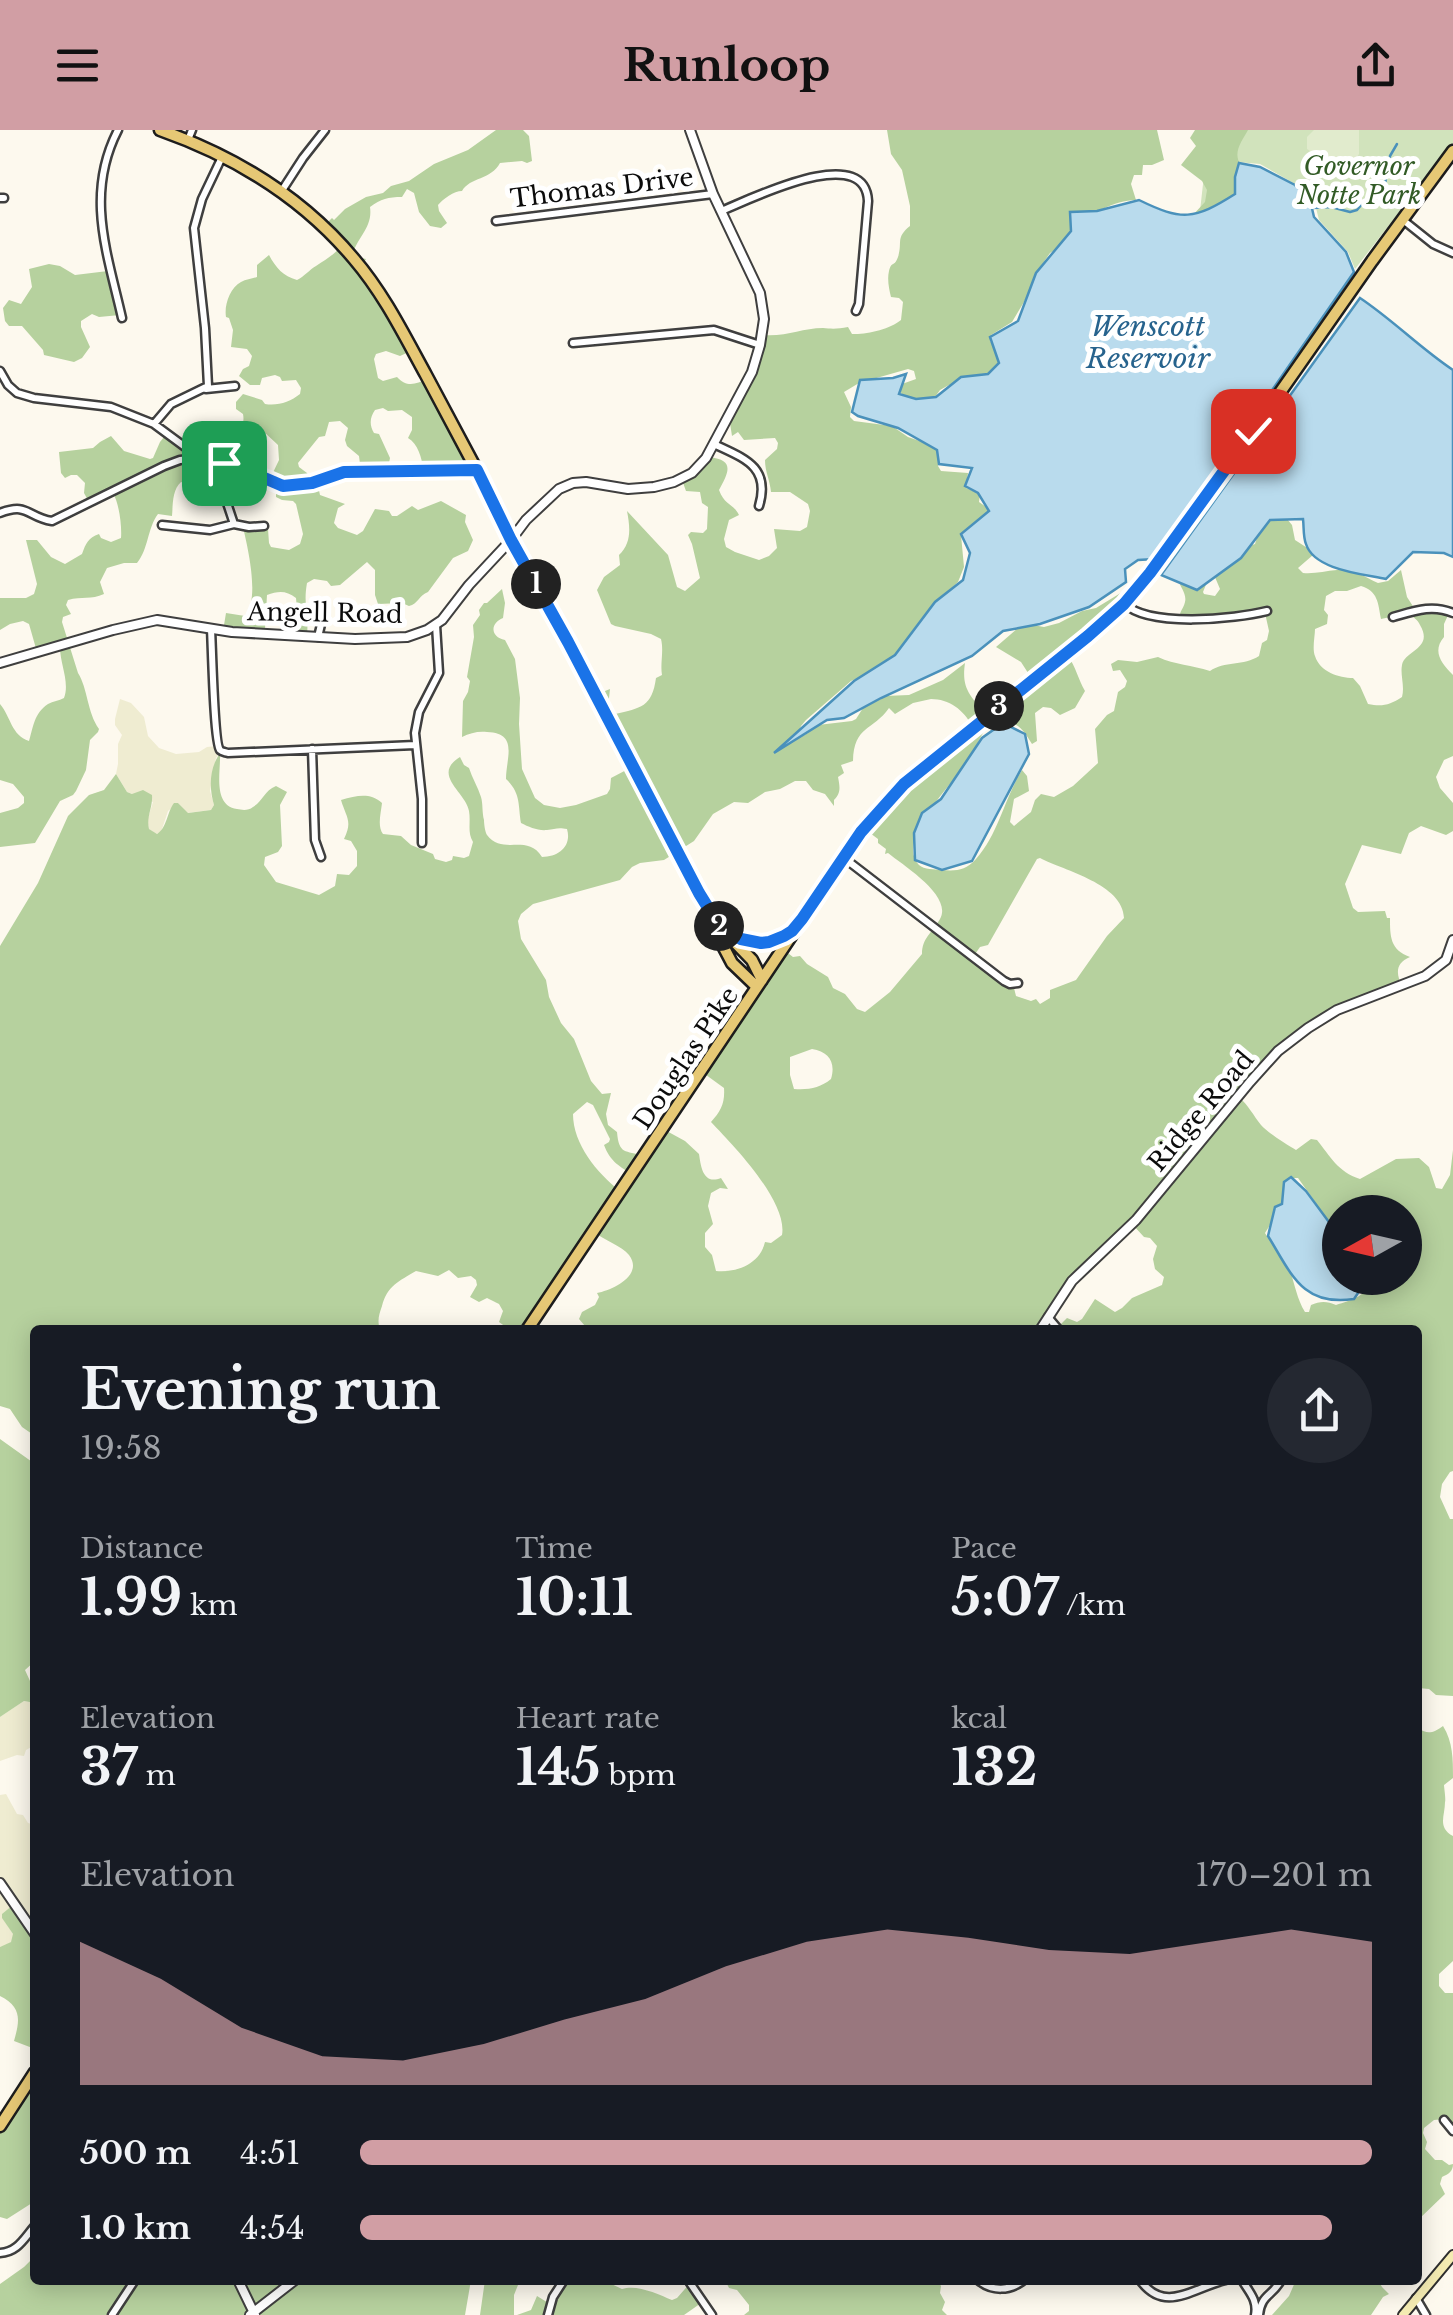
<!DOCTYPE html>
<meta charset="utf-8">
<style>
body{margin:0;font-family:"Libre Baskerville",serif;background:#242831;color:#f1f3f6;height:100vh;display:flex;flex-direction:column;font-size:38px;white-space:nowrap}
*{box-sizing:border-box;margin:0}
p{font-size:32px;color:#9ea1a6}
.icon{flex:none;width:55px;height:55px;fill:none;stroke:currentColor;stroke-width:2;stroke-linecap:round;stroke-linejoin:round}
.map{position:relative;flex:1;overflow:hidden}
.drawer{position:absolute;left:30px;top:1195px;width:1392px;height:960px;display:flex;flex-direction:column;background:#171b24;border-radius:10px;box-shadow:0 5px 25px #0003}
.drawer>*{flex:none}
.needle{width:65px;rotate:262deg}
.fabs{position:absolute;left:1322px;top:1065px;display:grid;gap:20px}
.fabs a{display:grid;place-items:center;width:100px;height:100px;border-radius:50%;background:#171b24;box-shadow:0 5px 25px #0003;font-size:50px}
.pin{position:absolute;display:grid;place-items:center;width:85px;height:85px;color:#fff;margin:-42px;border-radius:20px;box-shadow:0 5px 15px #0006}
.km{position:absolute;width:50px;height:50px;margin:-25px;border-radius:50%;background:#222;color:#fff;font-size:28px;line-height:50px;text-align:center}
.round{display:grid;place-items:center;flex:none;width:105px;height:105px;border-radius:52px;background:#242831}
.overview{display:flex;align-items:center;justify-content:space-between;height:170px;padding:0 50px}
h1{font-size:55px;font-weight:800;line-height:75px}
.metrics{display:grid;grid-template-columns:repeat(3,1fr);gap:15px;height:170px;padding:10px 50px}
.metrics div{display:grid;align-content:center}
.metrics b{font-size:50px;font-weight:800}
.metrics small{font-size:28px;font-weight:400}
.metrics p{font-size:28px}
.chart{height:280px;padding:20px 50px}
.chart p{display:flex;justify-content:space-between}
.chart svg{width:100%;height:180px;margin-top:10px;fill:#d19ea4;opacity:.7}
ul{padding:0 50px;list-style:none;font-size:32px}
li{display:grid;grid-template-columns:160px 120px 1fr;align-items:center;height:75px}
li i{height:25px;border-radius:12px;background:#d19ea4}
header{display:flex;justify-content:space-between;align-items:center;height:130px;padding:0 50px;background:#d19ea4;color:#111;font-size:45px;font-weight:800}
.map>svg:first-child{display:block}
.farmland{fill:#efecd1}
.green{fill:#d1e3bc}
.forest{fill:#b6d19e;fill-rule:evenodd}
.pitch{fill:#e1ebcd}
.water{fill:#b9dbed;stroke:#4a91bb;stroke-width:2.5}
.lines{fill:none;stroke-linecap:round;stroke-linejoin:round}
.stream{stroke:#4a91bb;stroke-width:2.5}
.minor-casing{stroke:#3f3f3f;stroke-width:11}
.tertiary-casing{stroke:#3f3f3f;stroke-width:12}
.secondary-casing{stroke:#2e2e2e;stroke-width:12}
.primary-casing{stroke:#1d1d1d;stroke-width:15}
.minor{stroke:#fff;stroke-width:6}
.tertiary{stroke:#fff;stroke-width:8}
.secondary{stroke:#f4ebb2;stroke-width:8}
.primary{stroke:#e6c875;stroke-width:10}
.route-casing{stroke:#fff;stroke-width:20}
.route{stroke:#1a73e8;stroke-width:12}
.labels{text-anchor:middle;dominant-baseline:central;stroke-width:10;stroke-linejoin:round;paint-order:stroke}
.park-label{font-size:25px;font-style:italic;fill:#325b26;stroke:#fff}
.street-label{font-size:25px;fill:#0c0c0c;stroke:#fff}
.water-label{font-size:28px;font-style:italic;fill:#27638d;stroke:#fff}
</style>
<header><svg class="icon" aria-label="menu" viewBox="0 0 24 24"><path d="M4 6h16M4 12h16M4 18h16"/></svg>Runloop<svg class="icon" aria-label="share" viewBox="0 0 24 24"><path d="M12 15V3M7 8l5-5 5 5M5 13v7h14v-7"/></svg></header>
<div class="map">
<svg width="1453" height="2185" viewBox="0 0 1453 2185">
<rect width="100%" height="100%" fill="#fdf9ee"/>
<path class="farmland" d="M120 569 131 573 144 587 148 606 159 618 176 624 199 622 207 617 217 616 221 621 216 628 210 661 214 675 211 680 187 683 178 673 168 681 161 702 156 704 149 699 147 691 153 672 127 662 116 644 118 634V614L122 605 115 595V589Z
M24 1571 35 1573V1615L26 1620 24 1626 17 1625 0 1631V1587Z
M6 1664 17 1684 23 1685 28 1693 35 1695V1782L24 1790H4L13 1804V1810L6 1816 0 1817V1665Z"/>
<path class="green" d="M1209 0H1453V13L1355 139 1348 122 1319 90 1315 74 1297 55 1260 34 1237 32 1200 81Z"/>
<path class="forest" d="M496 0H523L529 6 532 31 527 33 522 31 500 33C491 50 470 47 462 61 454 61 443 69 438 75L439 81 447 93 441 98 430 96 419 82 414 63 407 59 402 67C388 67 381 69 370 77 373 98 357 107 352 126L366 129 361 138 411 221 400 226 386 221 376 224 374 229 378 248 383 251 397 247C407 258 416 254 427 249L475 339H423C422 328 418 314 408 308L412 300V287L402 280 388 281 383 278 375 280C370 287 369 295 374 303L379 304 390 328 387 343 361 342 359 326 347 316 345 310 348 298 340 291 329 292 325 306 319 307 298 333 299 337 307 343 312 352H317L320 365 345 374 338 378 334 393 338 398 357 405 363 401 375 379 389 381 392 386H397L412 376 418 380 441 371 466 385 465 392 473 410 468 421 453 428 428 462C419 465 418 474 409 476L402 473 378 474 375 465V440L367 432 340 455 331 456 327 451 314 449 307 453C303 475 309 485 307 506L294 505 298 491 296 468C286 460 278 461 267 465L265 499 261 503 223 501 226 483 245 486C260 469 248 419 243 397L263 396 268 399 269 413 271 417 289 420 300 414 303 404 296 374 293 371 282 370 276 367V355L269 351 279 330 278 315 263 301 254 305 252 312 242 308C240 299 245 294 243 284L236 279V272L243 264 262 270 265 274C278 276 290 272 300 264L301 258 296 250 282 251 280 247 275 245 262 248 260 255H250L239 246 243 239 249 236 252 226 247 219 231 217 233 200 229 188 226 187C224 175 230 158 241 152 246 149 252 149 257 147V135L269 125C276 138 283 146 297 150 305 146 309 140 316 136 326 129 333 126 341 116L324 96 332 88 334 90 345 79 366 67 383 63 391 56 409 51 434 34 468 20Z
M887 0H1157L1164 30 1152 35H1143L1142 45H1134L1131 54 1136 70C1114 70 1091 85 1072 95L1070 106 1064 114 1050 123 1041 136 1024 172 1012 192 991 205 990 211 1000 224 1001 238 960 258 949 255 940 260 930 274 902 265 900 260 902 254 916 249 914 241 908 239 859 253 844 262 851 277 850 287 854 291 892 296 908 307 934 316 939 321 938 336 941 341 968 343 966 358 980 364 979 372 989 379V384L961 405 964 437 958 452 934 474 889 534 851 551 806 590 801 596 797 607 805 605 818 595 852 591 856 589 863 578 873 570 885 566 909 565 943 550 965 533C961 560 971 565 986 586L1030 546 1021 532 996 517 1018 498 1033 495 1044 497 1059 493 1082 481 1096 478 1142 450 1068 526C1076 537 1078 549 1085 561L1075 578 1060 585 1051 578 1043 577 1035 583 1037 611 1032 614C1025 603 1019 591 1003 592 981 593 979 615 969 630 956 650 894 710 919 735 924 740 935 739 941 740 956 741 965 741 976 729 999 703 1004 669 1022 640L1027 646 1029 661 1014 669 1010 692 1014 696 1031 682 1035 670 1041 664 1054 667 1073 656 1098 633 1095 599 1107 585 1114 581 1118 562 1125 557 1127 551 1120 540 1113 541 1111 534 1118 530 1137 532 1158 527C1175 535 1192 535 1210 541 1224 531 1244 536 1259 526L1262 513 1267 510 1269 501 1265 483 1232 490 1180 489C1179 481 1183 480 1185 472 1187 464 1180 457 1178 449L1207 452 1203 462 1204 464 1215 466 1220 459 1212 440 1243 418 1255 414 1259 401 1273 388 1287 389 1292 395 1295 410 1312 421 1313 425 1298 438 1303 443C1315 444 1325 441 1337 440 1353 438 1365 447 1378 453L1388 451 1401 440 1407 467 1416 481 1428 478 1449 483 1444 494V507C1432 521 1441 533 1453 545V626L1444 630 1436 647 1440 658 1453 673V701L1446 705 1421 696 1409 703 1401 724 1362 715 1345 754 1353 778 1358 782 1385 781 1387 788H1390C1390 806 1390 820 1410 827 1395 833 1396 844 1402 856L1348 875 1291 912 1239 967C1249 976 1253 985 1261 995 1268 1003 1286 1014 1296 1020L1311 1009 1317 1010C1330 1026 1338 1042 1360 1049L1396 1029 1419 1028 1429 1037 1436 1058 1442 1059 1450 1045 1453 1020V1341L1450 1342 1442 1354 1440 1367 1450 1389H1453V1566L1436 1565 1429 1559 1418 1558V1200H1133C1123 1195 1109 1193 1101 1200H1061L1059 1196 1067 1188 1077 1192 1082 1189 1095 1169 1115 1182 1122 1178 1132 1168 1162 1155 1164 1147 1155 1139 1153 1129 1157 1116 1150 1108 1144 1107 1133 1095 1088 1135 1041 1200H619L585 1196 579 1189 582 1182 595 1175 599 1167 597 1163C613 1160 644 1145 629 1125 622 1116 604 1110 594 1102L527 1200H510L499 1192 503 1181 499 1174 487 1168 479 1172 470 1167 477 1155 476 1150 471 1146 458 1148 449 1140 438 1146 416 1141C399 1151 387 1156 382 1176 379 1185 377 1190 380 1200H35V1306L22 1297 10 1279 0 1276V816L38 753 68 686 89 665 104 660 116 644 127 662 132 664 143 660 152 665C153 677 146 687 149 699L157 704C167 698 167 682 174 673H178L188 683 211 680 214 675C209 658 209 639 220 623 221 641 212 675 237 679 242 680 248 681 253 677 263 671 264 661 276 656L287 662 280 675 282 716 278 722 265 727 264 735 276 752 319 765 335 756 337 744 349 745 357 736V721L351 711 344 709C353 691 346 687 341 670 357 666 369 662 382 673 381 683 377 696 383 704L401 706 411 715 433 724 435 729 446 732 452 730 453 726 464 728 469 726 473 712C467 702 471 693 469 681 466 662 431 645 460 627L464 635 469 638C472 648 478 657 481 667 483 673 482 683 484 690 484 694 485 702 487 705 503 726 527 703 542 727 559 727 572 716 567 699 558 697 555 699 547 700 538 701 529 697 521 693 518 675 521 663 506 649 506 628 519 603 487 602 478 601 470 603 462 607L463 571 468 562 470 551 467 547 474 507 473 495 480 485 479 480 484 473H487L502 459 505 473 503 488C490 493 490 507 505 510L515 529 520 568 519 594 522 639 535 668 544 675 560 678 576 675 607 664 610 659 611 648 632 637 595 565 610 559 608 577 615 584C641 578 652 577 656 548L662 545C660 533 664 521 661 509L651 504 615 496 611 494 597 460 604 447 620 435 619 425C632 413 630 397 627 381L668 425 677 457 685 461 700 448 692 414 688 405 691 402 703 403 707 399 708 377 702 373 700 362 686 361 682 350 709 327C736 330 728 343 719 360 725 376 733 373 739 385L729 390 724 409 726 417 735 422 759 430 769 426 777 418 774 399 800 401 807 397 810 381 808 374 790 362H771C770 350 765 342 765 330L777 319 778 313 775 308 744 310 738 302 732 306 730 293 727 289 753 240 763 205C786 207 802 198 823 198 832 199 838 199 848 197L852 204C866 205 890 199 901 190L903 172 899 168 891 167C889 159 887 149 889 141 892 130 894 138 898 127 903 112 895 108 910 96V76L902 40 891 24ZM1361 456C1378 461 1378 473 1381 489L1409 483C1413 487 1418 490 1420 495 1434 519 1405 520 1402 535 1400 545 1405 556 1402 567 1390 575 1382 577 1368 574L1360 556 1353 548C1339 548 1320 542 1315 526 1312 519 1315 506 1315 499L1327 494 1328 485 1324 480 1326 466 1335 461H1347ZM931 569C949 569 964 580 972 596L883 677 867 697 870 703 878 709V713L886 719 885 724 888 723C904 736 953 766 940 789 932 803 922 808 922 824L890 862 865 882 857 879 845 864 833 858 828 847 807 834 800 826 793 827 784 820 702 942 724 958C725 973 721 981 711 992 734 1016 788 1072 782 1105L771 1113 765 1112C760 1134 737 1143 716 1141L712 1125 705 1117V1103L713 1094 708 1076 711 1063 720 1058 728 1059 721 1048C703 1055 701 1037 699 1024L685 1011 663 999 644 1026C625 1020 619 1025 617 1002L608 995 606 984 611 963 602 964 591 951 574 909 561 893 549 867 546 850 521 809 518 791 521 784 533 774 620 750 632 737 640 733 664 730 694 711 713 684 734 672 748 673 765 662 780 659 795 651H806L813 660 825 664 834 676V670C841 663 840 657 838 647L844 643 841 635 853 631C854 595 873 601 889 578L895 584 913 573ZM1040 728C1065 741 1123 754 1124 788L1107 806 1076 850 1050 860V868L1040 874 1036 869 1031 871 1016 866 1013 854 973 827 980 817 988 815 1037 729ZM812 919C829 922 836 932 831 949 820 958 809 960 794 959L790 945V927ZM587 972 593 975 610 1009 609 1012 604 1015C610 1031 618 1035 631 1044L620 1061C597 1043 573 1014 573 984ZM1292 1048H1298C1303 1055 1308 1062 1313 1069 1324 1085 1324 1096 1340 1110V1082H1405V1148H1371C1369 1166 1351 1170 1336 1175 1327 1171 1320 1171 1311 1175L1309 1182H1305C1295 1166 1294 1146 1285 1129 1279 1119 1270 1112 1265 1103L1270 1095 1273 1084 1283 1077Z
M1195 0H1248C1242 11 1232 23 1241 35L1234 48 1235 64 1205 83 1192 86 1205 72 1207 60 1202 51 1181 35 1196 16 1190 8Z
M49 134 60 136 75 145 108 141 120 185 99 187 92 184 81 191V197L90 217 82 228 74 232 44 225 43 220 22 196H9L5 191 3 178 9 170 21 174 32 157 29 139Z
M168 302 201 329 214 351 200 359 181 352C172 360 173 375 172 386L158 384C147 399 149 418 137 433H124L107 438 100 452 104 464C91 470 82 466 68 470L66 475 71 484 63 487 62 492 78 543C88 559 87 582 99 599L98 602 90 610 86 640 76 661 73 665 60 671 35 713 0 717V683L18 678 24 673V667L13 654 0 650V574C11 587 11 605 29 611 33 598 34 583 48 574 53 571 59 571 64 568 70 552 60 534 60 517L37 522 29 494 23 491 10 494 0 500V468H26L34 464 37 454 26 410H37L51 427 65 434 82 424C86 413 88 408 99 404L101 408 111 412 121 408C122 396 119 373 113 363L89 372 84 363 85 353 77 345H71L65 348 61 343 59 322 93 318 100 312 111 306 124 321 150 329 153 328 160 312Z
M0 1309 35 1334V1531L25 1540 35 1562V1573L24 1571 0 1587Z
M1443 1596C1453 1612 1453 1629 1453 1648L1444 1655C1444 1657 1446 1670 1445 1672 1445 1686 1437 1697 1453 1706V1831L1439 1844V1856L1445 1863H1453V1996L1445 1989 1434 1990 1424 1998 1423 2003 1427 2012 1425 2019 1435 2030H1442L1449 2035 1453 2034C1453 2041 1449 2044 1442 2047L1440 2054 1445 2064 1418 2090V1598C1428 1605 1433 1603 1443 1596Z
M13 1775 24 1790 35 1782V1919L14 1911C20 1890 22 1877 0 1866V1817L11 1812 13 1804 2 1788V1784Z
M35 1941V2075L32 2073 7 2089 0 2087V1985L4 1988Z
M35 2126V2150H471L465 2185H0V2154L24 2137Z
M485 2150H520L514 2165V2185H480Z
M563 2150H603L622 2159C637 2154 658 2164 672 2170L677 2168 691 2152 704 2171 684 2185H517L531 2180 537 2166 550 2174Z
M725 2150H937L941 2156 940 2163 945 2172 942 2180 947 2185H744L749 2181V2175L737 2160 729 2158Z
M1296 2150H1378L1382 2157 1389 2164 1383 2167 1371 2185H1272L1289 2166Z"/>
<path class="pitch" d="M1314 0H1359V24L1346 45 1307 19V7Z"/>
<path class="water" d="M1239 33 1260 37 1295 55 1310 70 1314 87 1346 122 1354 142 1155 429 1138 430 1125 439 1126 452 1089 477 1040 494 1003 501 972 526 881 568 844 588 827 590 774 623 854 551 895 525 935 472 963 450 970 423 961 404 989 381 978 363 965 356 972 338 939 334 937 320 898 298 858 286 852 282 860 250 893 248 906 244 899 264 916 269 936 267 961 247 988 244 999 233 990 207 1018 191 1036 143 1071 101 1070 82 1097 81 1139 70C1182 91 1194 90 1235 64V47Z
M1360 168C1393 190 1420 218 1453 240V427L1444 423 1413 422 1386 449C1363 444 1314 440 1306 414 1303 407 1304 397 1303 389L1270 390 1241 428 1197 460 1161 445Z
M1003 593 1025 604 1029 624 972 731 942 740 915 730 914 703 922 683 941 669 982 608Z
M1291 1047 1306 1061 1340 1107V1148H1365L1362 1157 1354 1169C1302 1177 1291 1143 1268 1106L1275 1077 1282 1074 1284 1052Z"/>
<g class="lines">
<path class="stream" d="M1313 78 1331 77 1350 82 1357 80 1371 63 1385 54 1390 26 1397 14"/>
<defs>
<path id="minor" d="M118 0C85 64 107 122 122 188
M188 10 192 0
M281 62 303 28 325 0
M0 68H4
M721 81C749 70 865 11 868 71L859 174 856 181
M1403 90 1433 114 1453 123
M496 91 713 64
M573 213 714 200 760 215
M0 241 8 255 17 263 34 268 111 277 154 294 200 328 235 335 283 355 312 353 345 342 475 340
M206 259 235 256
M154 294 171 274 208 256 205 198 194 98 202 69 222 27
M714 314C743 328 771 336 759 376
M0 383C28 372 27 387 52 391L164 336 180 330 200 328 223 361 234 394 249 397 264 396
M162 395 210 400 234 394
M1124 473C1148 498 1235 489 1267 481
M1393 487C1414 481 1432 474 1453 483
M211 499C212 516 214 613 220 620 222 622 225 622 228 623L415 615
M318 507 324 482
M312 619 315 710 321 727
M422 713V669L415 603 419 582 439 543 436 495
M844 728 1004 851 1010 854 1018 853
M1048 1187 1059 1200
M1444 1990 1453 2001
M0 2123C18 2122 24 2108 35 2096
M688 2150 712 2185
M978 2150C992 2162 1010 2161 1024 2150
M1140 2150C1165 2185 1194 2157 1226 2150
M1242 2150C1249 2162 1258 2170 1255 2185
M1416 2168 1426 2185
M112 2185 135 2150
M548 2185 553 2167 564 2150
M1259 2185C1261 2164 1273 2166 1281 2150"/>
<path id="tertiary" d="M0 533 113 500 157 490 232 502 355 509 407 507 427 500 442 490 469 455 511 410 526 390 559 359 573 353 586 352 628 359 654 357 674 352 692 343 706 328 752 242 760 215 764 189 760 163 713 64 690 0
M1040 1200 1072 1151 1136 1090 1250 952 1278 921 1308 898 1337 880 1425 846 1446 830 1453 810
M0 1753 35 1804
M238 2150 255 2185
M250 2185 295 2150"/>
<path id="secondary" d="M1403 2185 1453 2125"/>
<path id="primary" d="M160 0C234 26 303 68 354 129 384 164 404 205 426 245 454 297 481 348 508 400L511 410 567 512 699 763 720 797 752 830 762 850
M711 793 732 833 757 857
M732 805C753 814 773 815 791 801
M527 1200 861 702 914 644 1088 506 1124 473 1151 443 1204 371 1372 131 1453 21
M0 1996 35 1942"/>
</defs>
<use href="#minor" class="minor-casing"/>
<use href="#tertiary" class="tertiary-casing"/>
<use href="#secondary" class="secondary-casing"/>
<use href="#primary" class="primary-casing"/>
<use href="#minor" class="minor"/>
<use href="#tertiary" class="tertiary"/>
<use href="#secondary" class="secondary"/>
<use href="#primary" class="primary"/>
</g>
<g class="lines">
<defs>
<path id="route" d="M224 333 234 335 283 356 312 353 344 342 477 340 511 410 568 512 699 763 720 797 741 809 761 813 769 812 784 806 792 801 802 789 861 702 904 654 1088 506 1124 474 1150 443 1253 301"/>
</defs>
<use href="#route" class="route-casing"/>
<use href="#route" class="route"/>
</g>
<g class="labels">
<g class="park-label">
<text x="1359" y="36">Governor<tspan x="1359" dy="29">Notte Park</tspan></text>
</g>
<g class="street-label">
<text transform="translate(602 58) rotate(-7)">Thomas Drive</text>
<text transform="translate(325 483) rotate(1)">Angell Road</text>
<text transform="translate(686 928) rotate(-56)">Douglas Pike</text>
<text transform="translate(1201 981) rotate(-50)">Ridge Road</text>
</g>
<g class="water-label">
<text x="1148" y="196">Wenscott<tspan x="1148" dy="32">Reservoir</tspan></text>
</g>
</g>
</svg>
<div class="fabs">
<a><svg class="needle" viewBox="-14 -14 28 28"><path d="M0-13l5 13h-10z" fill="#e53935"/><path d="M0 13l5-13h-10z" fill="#9ea1a6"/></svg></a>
</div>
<div class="pin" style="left:224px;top:333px;background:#1e9e55"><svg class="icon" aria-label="arrive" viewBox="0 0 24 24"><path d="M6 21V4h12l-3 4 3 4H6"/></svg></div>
<div class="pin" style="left:1253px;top:301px;background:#d93025"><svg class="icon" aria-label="check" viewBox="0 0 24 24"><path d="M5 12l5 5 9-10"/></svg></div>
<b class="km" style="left:536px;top:454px">1</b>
<b class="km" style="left:719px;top:796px">2</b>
<b class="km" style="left:999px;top:576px">3</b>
<section class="drawer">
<div class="overview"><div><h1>Evening run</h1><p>19:58</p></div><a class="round"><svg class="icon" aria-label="share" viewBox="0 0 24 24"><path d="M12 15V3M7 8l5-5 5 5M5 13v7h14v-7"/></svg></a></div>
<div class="metrics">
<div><p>Distance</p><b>1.99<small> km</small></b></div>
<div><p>Time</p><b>10:11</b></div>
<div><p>Pace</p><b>5:07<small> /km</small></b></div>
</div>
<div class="metrics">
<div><p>Elevation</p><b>37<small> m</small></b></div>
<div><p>Heart rate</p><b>145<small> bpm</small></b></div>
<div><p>kcal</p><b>132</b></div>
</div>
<div class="chart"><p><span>Elevation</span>170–201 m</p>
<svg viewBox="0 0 160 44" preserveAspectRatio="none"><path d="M0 44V9L10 18L20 30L30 37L40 38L50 34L60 28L70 23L80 15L90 9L100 6L110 8L120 11L130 12L140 9L150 6L160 9V44z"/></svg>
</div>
<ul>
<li><b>500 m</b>4:51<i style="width:100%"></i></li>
<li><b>1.0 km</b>4:54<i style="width:96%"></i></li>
</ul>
</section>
</div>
